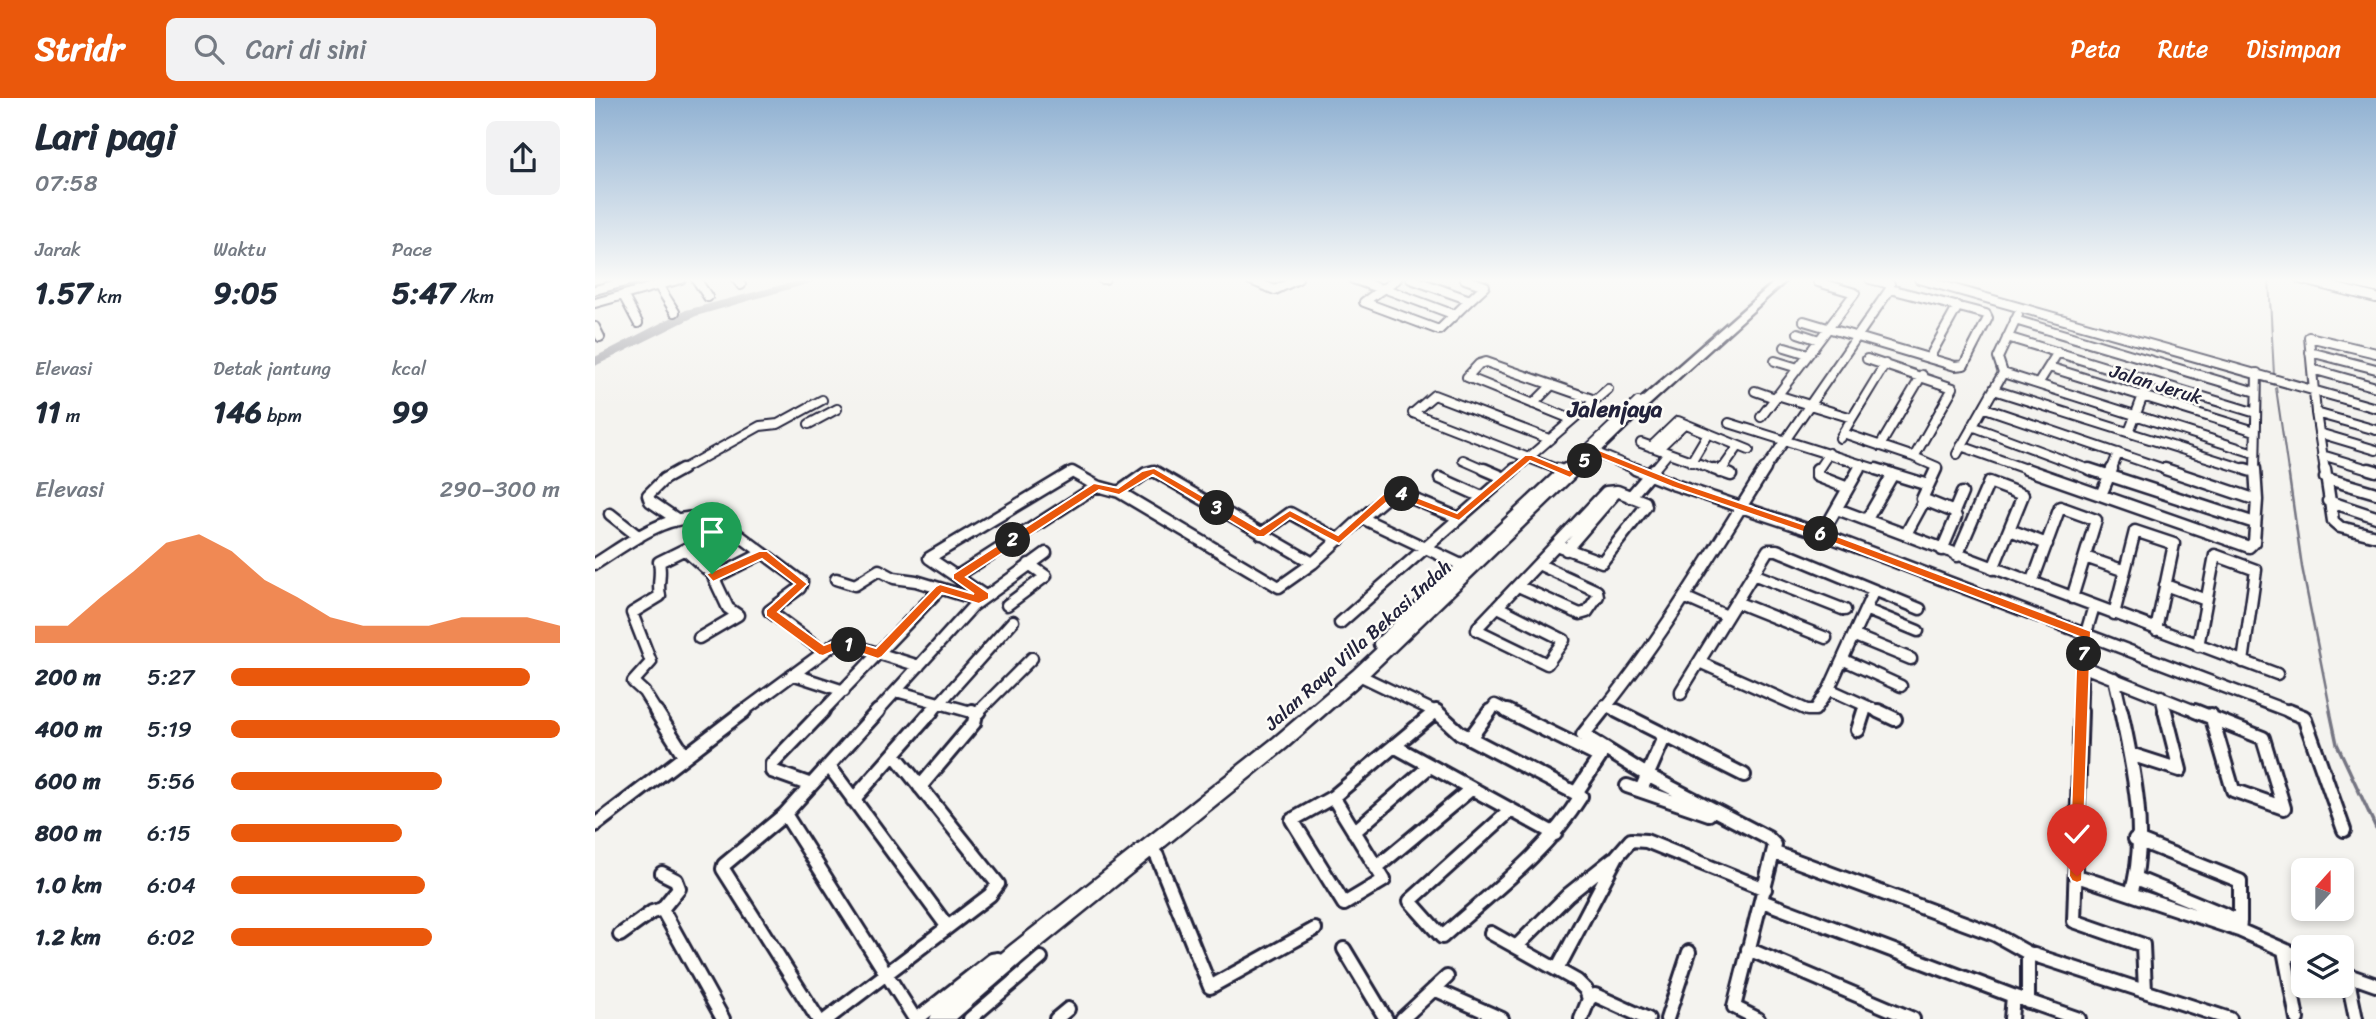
<!DOCTYPE html>
<html lang="id">
<meta charset="utf-8">
<style>
body{margin:0;font-family:Sriracha,sans-serif;background:#f2f2f3;color:#1f2937;height:100vh;display:flex;flex-direction:column;font-size:26px;white-space:nowrap}
*{box-sizing:border-box;margin:0}
p{font-size:23px;color:#747a83}
.icon{flex:none;width:38px;height:38px;fill:none;stroke:currentColor;stroke-width:2;stroke-linecap:round;stroke-linejoin:round}
.map{position:relative;flex:1;overflow:hidden}
.details{display:flex;flex-direction:column;background:#fff;width:595px}
.details>*{flex:none}
.needle{width:46px;rotate:21deg}
.fabs{position:absolute;left:1696px;top:760px;display:grid;gap:14px}
.fabs a{display:grid;place-items:center;width:63px;height:63px;border-radius:10px;background:#fff;box-shadow:0 4px 10px #0003;font-size:35px}
.pin{position:absolute;display:grid;place-items:center;width:60px;height:60px;color:#fff;margin:-72px -30px;border-radius:50% 50% 50% 0;rotate:-45deg;box-shadow:0 0 7px #0007}
.pin .icon{rotate:45deg}
.km{position:absolute;width:35px;height:35px;margin:-18px;border-radius:50%;background:#222;color:#fff;font-size:19px;line-height:35px;text-align:center}
.round{display:grid;place-items:center;flex:none;width:74px;height:74px;border-radius:10px;background:#f2f2f3}
.summary{display:flex;align-items:center;justify-content:space-between;height:119px;padding:0 35px}
h1{font-size:38px;font-weight:700;line-height:52px}
.stats{display:grid;grid-template-columns:repeat(3,1fr);gap:10px;height:119px;padding:7px 35px}
.stats div{display:grid;align-content:center}
.stats b{font-size:30px;font-weight:700}
.stats small{font-size:19px;font-weight:400}
.stats p{font-size:19px}
.chart{height:196px;padding:14px 35px}
.chart p{display:flex;justify-content:space-between}
.chart svg{width:100%;height:126px;margin-top:7px;fill:#ea580c;opacity:.7}
ul{padding:0 35px;list-style:none;font-size:23px}
li{display:grid;grid-template-columns:112px 84px 1fr;align-items:center;height:52px}
li i{height:18px;border-radius:9px;background:#ea580c}
header{display:flex;align-items:center;gap:42px;box-sizing:border-box;height:98px;padding:0 35px;background:#ea580c;color:#fff}
header strong{font-size:33px}
nav{display:flex;gap:38px;margin-inline-start:auto;font-size:24px}
.search{width:490px;height:63px;background:#f2f2f3;display:flex;align-items:center;gap:18px;box-sizing:border-box;padding:0 24px;border-radius:10px;color:#747a83;font-size:26px}
main{display:flex;flex:1;min-height:0}
.map>svg:first-child{display:block}
.lines{fill:none;stroke-linecap:round;stroke-linejoin:round}
.stream-far2{stroke:#757582;stroke-width:2}
.stream-far1{stroke:#757582;stroke-width:2.5}
.stream{stroke:#757582;stroke-width:3.5}
.river{fill:#acacb2;fill-rule:evenodd}
.minor-far2-casing{stroke:#22223b;stroke-width:12}
.minor-far1-casing{stroke:#22223b;stroke-width:15}
.minor-casing{stroke:#22223b;stroke-width:18}
.secondary-casing{stroke:#22223b;stroke-width:5}
.minor-far2{stroke:#fdfcf7;stroke-width:8}
.minor-far1{stroke:#fdfcf7;stroke-width:10}
.minor{stroke:#fdfcf7;stroke-width:12}
.secondary{fill:#fdfcf7;fill-rule:evenodd}
.route{fill:#ea580c;stroke:#fff;stroke-width:2}
.labels{text-anchor:middle;dominant-baseline:central;stroke-width:5;stroke-linejoin:round;paint-order:stroke}
.street-label{font-size:19px;fill:#22223b;stroke:#fdfcf7}
.quarter-label{font-size:23px;font-weight:bold;fill:#22223b;stroke:#fdfcf7}
</style>
<header>
<strong>Stridr</strong>
<div class="search"><svg class="icon" aria-label="search" viewBox="0 0 24 24"><circle cx="10" cy="10" r="6"/><path d="M15 15l6 6"/></svg>Cari di sini</div>
<nav><a>Peta</a><a>Rute</a><a>Disimpan</a></nav>
</header>
<main>
<section class="details">
<div class="summary"><div><h1>Lari pagi</h1><p>07:58</p></div><a class="round"><svg class="icon" aria-label="share" viewBox="0 0 24 24"><path d="M12 15V3M7 8l5-5 5 5M5 13v7h14v-7"/></svg></a></div>
<div class="stats">
<div><p>Jarak</p><b>1.57<small> km</small></b></div>
<div><p>Waktu</p><b>9:05</b></div>
<div><p>Pace</p><b>5:47<small> /km</small></b></div>
</div>
<div class="stats">
<div><p>Elevasi</p><b>11<small> m</small></b></div>
<div><p>Detak jantung</p><b>146<small> bpm</small></b></div>
<div><p>kcal</p><b>99</b></div>
</div>
<div class="chart"><p><span>Elevasi</span>290–300 m</p>
<svg viewBox="0 0 160 44" preserveAspectRatio="none"><path d="M0 44V38L10 38L20 28L30 19L40 9L50 6L60 12L70 22L80 28L90 35L100 38L110 38L120 38L130 35L140 35L150 35L160 38V44z"/></svg>
</div>
<ul>
<li><b>200 m</b>5:27<i style="width:91%"></i></li>
<li><b>400 m</b>5:19<i style="width:100%"></i></li>
<li><b>600 m</b>5:56<i style="width:64%"></i></li>
<li><b>800 m</b>6:15<i style="width:52%"></i></li>
<li><b>1.0 km</b>6:04<i style="width:59%"></i></li>
<li><b>1.2 km</b>6:02<i style="width:61%"></i></li>
</ul>
</section>
<div class="map">
<svg width="1781" height="921" viewBox="0 0 1781 921">
<rect width="100%" height="100%" fill="#f4f3ef"/>
<filter id="ink" filterUnits="userSpaceOnUse"><feTurbulence type="fractalNoise" baseFrequency=".0143" numOctaves="2"/><feDisplacementMap in="SourceGraphic" scale="14" xChannelSelector="R" yChannelSelector="G"/><feConvolveMatrix kernelMatrix="1 2 1 2 8 2 1 2 1" color-interpolation-filters="sRGB"/></filter>
<g filter="url(#ink)">
<g class="lines">
<path class="stream-far2" d="M1674 181 1679 277
M1681 290 1693 373"/>
<path class="stream-far1" d="M1693 371 1707 469 1736 615"/>
<path class="stream" d="M1735 613 1742 646 1781 730"/>
<path class="river" d="M210 181H229L101 218 0 268V259L91 212Z"/>
<defs>
<path id="minor-far2" d="M101 181 113 199
M141 181 146 187
M507 181H510
M653 181 680 192 703 181
M758 181 786 191
M802 181 769 204 844 232 875 202 816 181
M870 181 890 188 875 202
M1324 181 1781 310
M1705 181 1781 200
M1744 181 1781 190
M63 187 80 214
M788 190 860 217
M0 192 41 181
M28 197 43 225
M0 205 86 181
M1420 222 1661 294
M1209 223 1360 268 1369 267 1393 220 1391 216 1295 191V186L1275 181
M0 229 5 239
M1203 235 1224 242
M1412 239 1661 315
M1190 249 1213 256
M1715 254 1781 271
M1334 260 1363 208
M1180 263 1203 270
M1454 269 1660 333
M1717 271 1781 289
M1408 275 1659 355
M1443 286 1463 254
M1399 292 1656 373
M1160 293 1180 300
M1182 297 1257 320
M938 306 957 287
M1390 310 1575 373
M1721 315 1781 332
M1166 319 1260 195 1223 184
M976 321 872 279 884 266 891 264 997 301
M1134 325 1287 373
M214 326 242 311
M1377 328 1498 373
M1534 334 1554 282
M1248 335 1319 359 1358 290 1272 261
M1724 335 1781 352
M1245 340 1290 266
M954 341 839 297 818 315 967 373
M1046 345 1124 373
M1285 348 1327 277
M1366 348 1436 373
M1056 349 1083 323 1154 352
M1063 351 1088 327
M999 354 1045 373
M1362 356 1408 275 1403 260 1423 217
M1727 357 1780 373
M1319 359 1342 369 1340 373
M868 362 893 373
M1096 364 1112 337
M84 373 165 328 183 326 227 302
M918 373 1013 291
M970 373 1043 304
M1058 373 1073 355
M1126 373 1143 349
M1169 373 1295 191
M1222 373 1234 355
M1263 373 1267 366
M1516 373 1523 355
M1660 373 1662 275
M1730 373 1721 315 1714 239 1781 255"/>
<path id="minor-far1" d="M889 371 910 380
M962 371 973 375
M1040 371 1080 387 1227 436 1698 615
M1119 371 1136 377
M1222 371V378L1253 390
M1281 371 1333 387
M1341 371 1327 401 1359 414 1361 419 1347 452
M1431 371 1654 449 1659 444 1662 402 1660 371
M1494 371 1660 425
M1570 371 1662 402
M1650 371 1660 374
M1730 371 1738 423 1745 429 1781 438
M1774 371 1781 373
M1125 374 1127 371
M845 380 887 399
M1730 380 1781 395
M1022 393 1050 404 1051 408 1007 464 961 447 1011 394Z
M524 394 551 375 559 373 718 465
M1506 397 1517 371
M1035 399 1059 371
M1733 403 1781 419
M1242 411 1682 576
M1359 414 1367 395
M15 416 44 439
M80 420 55 403 53 397 69 381 87 371
M767 420 799 393 864 420
M1272 421 1298 376
M1415 432 1452 446
M666 436 695 415 744 442
M1227 436 1264 371
M1311 436 1329 403
M90 452 117 476 133 510 143 517 104 540
M971 452 1022 393
M1362 458 1394 384 1428 397 1398 471
M1490 459 1530 473
M0 466C38 442 75 411 122 421L207 484 205 490 174 513 228 553
M1158 476 1250 512
M362 478 502 388
M119 480 168 455
M241 481 260 487 284 472 299 480 321 483 384 502
M1437 485 1465 409 1501 422 1477 500
M1570 487 1611 502
M923 488 985 516 992 514 1003 498 1002 493 943 466
M1279 492 1325 511
M390 498 334 460 477 374 502 388 524 394 684 489 718 465 767 420 875 471
M1089 499 1132 518
M1141 504 1231 540
M412 507 451 478 434 466
M903 509 969 542 952 566 882 532 883 529 961 447
M1272 512 1323 533
M1519 516 1540 433 1579 446 1561 532
M745 525 920 371
M1260 538 1316 561
M784 546 971 371
M1603 548 1620 457 1661 472 1648 564
M1249 562 1306 588
M1489 569 1605 615
M197 576 249 593
M764 577 843 615
M1519 580 1527 615
M1234 591 1287 615
M301 593 380 615
M1086 596V593L1173 452H1182L1279 492 1234 591 1220 612H1212L1104 564
M1566 598 1570 615
M1010 607 1026 615
M62 615 49 594 38 584 56 564 37 515 65 498C62 486 67 476 64 464L133 430
M146 615 241 545 247 544 324 568
M226 615 345 491
M281 615 378 508 451 455
M336 615 418 523
M382 615 437 560
M839 615 841 613
M894 615 900 607 916 615
M1006 615C1068 539 1118 453 1170 371
M1269 615 1271 608
M1486 615 1488 545 1499 508"/>
<path id="minor" d="M61 613 89 657
M841 613 865 635 986 698C951 755 896 795 847 839L815 803 915 713
M912 613 1005 659 981 695
M1007 613 988 637 1052 677 1173 740 1180 747 1139 909 1163 921
M1022 613 1149 677
M1283 613 1300 621
M1486 613 1479 823 1548 847 1550 893
M1600 613 1668 640 1689 710
M1694 613 1709 619 1749 732
M381 616 384 613
M1616 617 1638 692 1689 710
M1263 632 1269 613
M875 640 895 613
M801 649 960 736
M1535 656 1585 672 1570 613
M234 668 352 828
M216 687 177 673V666L228 613
M1032 688 1114 716
M325 689 379 625 381 616 377 613
M1046 692 1070 637
M738 699 789 782 749 806 697 722Z
M738 699 841 613
M258 702 337 613
M190 716 320 921
M0 727 149 613
M759 734 835 668
M1540 741 1645 783V823L1541 780
M555 750 562 758 615 889 720 831
M1180 755 1399 836 1433 855 1635 921
M781 770 876 691
M67 775 81 782 84 790 67 811
M1482 778 1536 796C1554 740 1538 669 1526 613
M1536 796 1644 832 1645 823
M1167 803 1418 898
M1644 832 1708 860
M896 835 982 883 991 892 994 901
M25 837 57 814 67 811 128 921
M922 848 973 797 1018 761
M749 851 791 921
M1153 851 1318 921
M1689 852 1702 921
M1433 855V904
M963 870 1022 758 1036 742 1051 743 1170 791
M1747 875 1781 887
M1752 877 1761 921
M839 891 907 921
M223 921 128 771 129 767 190 716 283 613
M232 921 395 797 403 786 299 656
M322 921 397 862 403 861 409 865
M375 921 446 860
M461 921 473 911
M807 921 852 879
M986 921 994 901 1000 897 1053 921
M1072 921 1094 854
M1416 921 1418 898 1484 921"/>
<path id="secondary" d="M1183 181H1193L1055 306 770 581 691 650 429 862 361 921H335L338 914 415 848 679 640 758 573 1047 300Z"/>
</defs>
<use href="#minor-far2" class="minor-far2-casing"/>
<use href="#minor-far1" class="minor-far1-casing"/>
<use href="#minor" class="minor-casing"/>
<use href="#secondary" class="secondary-casing"/>
<use href="#minor-far2" class="minor-far2"/>
<use href="#minor-far1" class="minor-far1"/>
<use href="#minor" class="minor"/>
<use href="#secondary" class="secondary"/>
</g>
</g>
<linearGradient id="sky" x2="0" y2="1"><stop stop-color="#90b1d2"/><stop offset="0.59" stop-color="#fafaf8"/><stop offset="1" stop-color="#fafaf8" stop-opacity="0"/></linearGradient>
<rect width="1781" height="309" fill="url(#sky)"/>
<path class="route" d="M999 350 1084 384 1231 434 1496 533 1487 783 1482 785 1477 783 1474 778 1482 545 1485 539 1223 439 1077 389 1001 358 975 380 935 363 864 423 799 398 744 446 695 420 669 439H662L558 377 524 397 504 392 371 479 394 495V501L384 506 347 495 287 559 283 561 248 549 228 558 224 557 171 518V512L200 486 167 461 118 484 111 476 164 453H172L213 486 183 514 229 547 247 540 281 550 341 488 345 486 379 496 358 481V476L499 385 523 390 547 373 559 370 665 431 695 412 743 437 794 391H801L862 415 930 357H937L974 372Z"/>
<g class="labels">
<g class="street-label">
<text transform="translate(1561 286) rotate(17)">Jalan Jeruk</text>
<text transform="translate(763 547) rotate(-42)">Jalan Raya Villa Bekasi Indah</text>
</g>
<g class="quarter-label">
<text x="1020" y="311">Jalenjaya</text>
</g>
</g>
</svg>
<div class="fabs">
<a><svg class="needle" viewBox="-14 -14 28 28"><path d="M0-13l5 13h-10z" fill="#e53935"/><path d="M0 13l5-13h-10z" fill="#747a83"/></svg></a>
<a><svg class="icon" aria-label="layers" viewBox="0 0 24 24"><path d="M12 4l9 5-9 5-9-5zM3 14l9 5 9-5"/></svg></a>
</div>
<div class="pin" style="left:117px;top:476px;background:#1e9e55"><svg class="icon" aria-label="arrive" viewBox="0 0 24 24"><path d="M6 21V4h12l-3 4 3 4H6"/></svg></div>
<div class="pin" style="left:1482px;top:778px;background:#d93025"><svg class="icon" aria-label="check" viewBox="0 0 24 24"><path d="M5 12l5 5 9-10"/></svg></div>
<b class="km" style="left:254px;top:547px">1</b>
<b class="km" style="left:418px;top:442px">2</b>
<b class="km" style="left:622px;top:410px">3</b>
<b class="km" style="left:807px;top:396px">4</b>
<b class="km" style="left:990px;top:363px">5</b>
<b class="km" style="left:1226px;top:436px">6</b>
<b class="km" style="left:1489px;top:556px">7</b>
</div>
</main>
